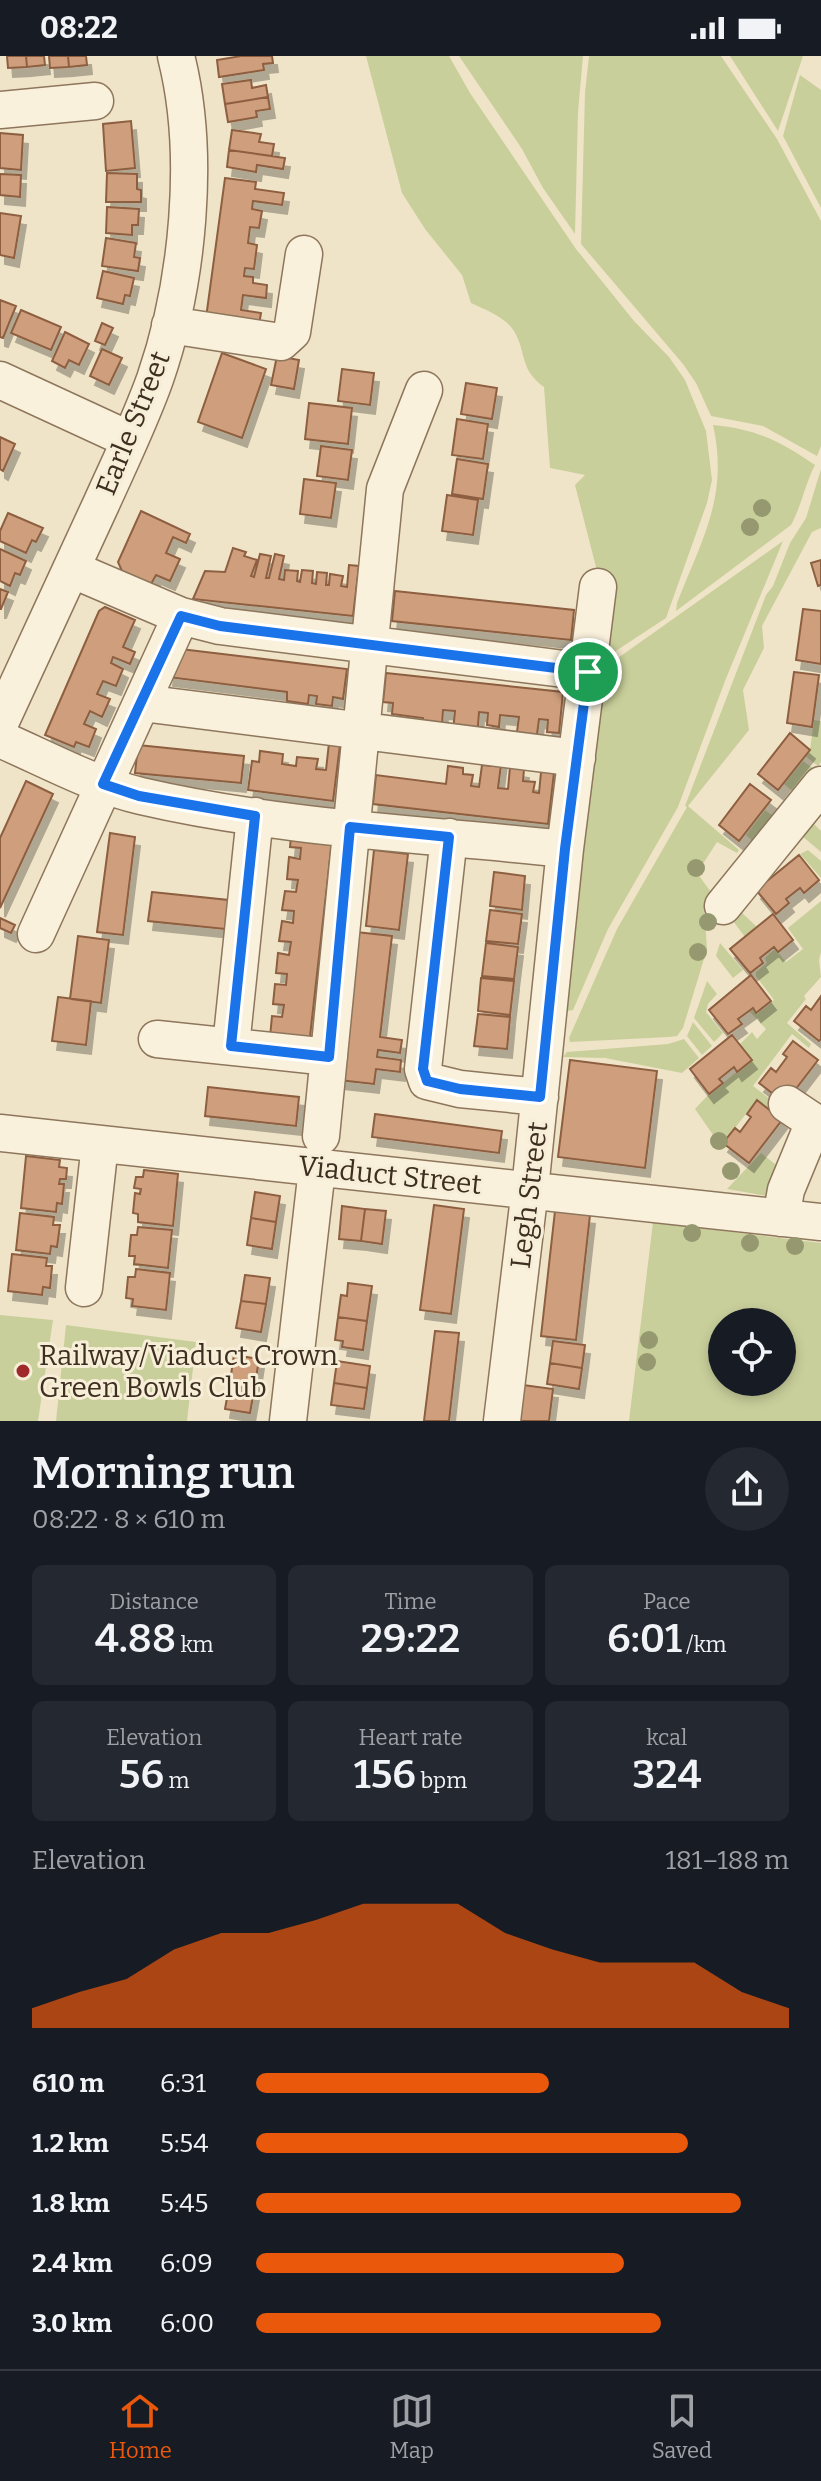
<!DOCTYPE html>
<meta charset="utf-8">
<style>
body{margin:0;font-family:Bitter,serif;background:#242831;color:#f1f3f6;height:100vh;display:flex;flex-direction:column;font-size:30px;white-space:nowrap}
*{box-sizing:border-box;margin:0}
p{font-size:26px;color:#9ea1a6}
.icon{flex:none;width:44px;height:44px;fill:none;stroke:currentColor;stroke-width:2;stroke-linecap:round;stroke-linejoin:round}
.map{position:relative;height:1365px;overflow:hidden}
.side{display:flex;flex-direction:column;background:#171b24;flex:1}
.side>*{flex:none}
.fabs{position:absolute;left:708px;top:1252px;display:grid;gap:16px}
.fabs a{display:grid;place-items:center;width:88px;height:88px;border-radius:50%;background:#171b24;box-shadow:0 4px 12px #0003;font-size:40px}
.pin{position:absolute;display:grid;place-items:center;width:68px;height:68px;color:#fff;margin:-34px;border:4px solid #fff;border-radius:50%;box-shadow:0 2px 8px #0007}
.round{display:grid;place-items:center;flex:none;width:84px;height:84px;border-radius:42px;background:#242831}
.headline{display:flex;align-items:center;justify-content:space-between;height:136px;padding:0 32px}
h1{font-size:44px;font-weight:600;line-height:60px}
.figures{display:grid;grid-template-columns:repeat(3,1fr);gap:12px;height:136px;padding:8px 32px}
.figures div{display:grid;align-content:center;border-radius:12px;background:#242831;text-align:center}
.figures b{font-size:40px;font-weight:600}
.figures small{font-size:22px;font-weight:400}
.figures p{font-size:22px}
.chart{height:224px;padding:16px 32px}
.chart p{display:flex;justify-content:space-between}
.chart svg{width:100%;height:144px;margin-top:8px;fill:#ea580c;opacity:.7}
ul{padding:0 32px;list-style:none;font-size:26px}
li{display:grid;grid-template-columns:128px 96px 1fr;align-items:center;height:60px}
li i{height:20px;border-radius:10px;background:#ea580c}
.status{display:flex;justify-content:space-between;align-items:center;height:56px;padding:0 40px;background:#171b24;direction:ltr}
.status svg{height:22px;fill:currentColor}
.menu{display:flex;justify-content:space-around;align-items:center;height:112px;border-top:2px solid #363941;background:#171b24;font-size:22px;color:#9ea1a6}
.menu a{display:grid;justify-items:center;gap:4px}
.menu .active{color:#ea580c}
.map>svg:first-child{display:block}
.green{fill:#c9cf9b;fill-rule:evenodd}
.building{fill:#cf9f7d;stroke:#8d5f41;stroke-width:2;filter:url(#shadow)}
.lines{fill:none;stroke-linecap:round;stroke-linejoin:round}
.minor-casing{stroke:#8d765c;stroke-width:39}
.minor{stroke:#faf1dc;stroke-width:36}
.tree{fill:#96986f}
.route-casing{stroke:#fff;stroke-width:16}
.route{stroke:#1a73e8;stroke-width:10}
.poi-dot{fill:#9e2a2b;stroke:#f7eed8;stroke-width:3}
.labels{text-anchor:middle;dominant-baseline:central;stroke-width:6;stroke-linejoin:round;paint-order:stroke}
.street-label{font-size:28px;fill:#3d2e20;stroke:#f7eed8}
.poi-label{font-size:28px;fill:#3d2e20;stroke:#f7eed8;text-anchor:start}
</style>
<div class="status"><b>08:22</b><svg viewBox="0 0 49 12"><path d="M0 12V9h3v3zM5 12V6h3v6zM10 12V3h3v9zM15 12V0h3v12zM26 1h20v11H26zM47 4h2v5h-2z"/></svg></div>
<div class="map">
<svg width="821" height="1365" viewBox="0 0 821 1365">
<defs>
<filter id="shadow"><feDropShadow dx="5" dy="9" stdDeviation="0" flood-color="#0004"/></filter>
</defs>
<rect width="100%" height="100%" fill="#f0e4c8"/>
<path class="green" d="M366 0H449L470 37 576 193 634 265 669 301 685 324 706 375 712 424 707 447 666 562 599 606 597 515 575 429 585 419 550 412 544 331C519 313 527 297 514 275 505 261 486 254 471 247L462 219 425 173 402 137Z
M459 0H583L578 56 575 178 543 132 522 93Z
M589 0H721L777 83 821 165V390L817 400 763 370 711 360 696 327 683 308 581 188 585 36Z
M730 0H803L778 75Z
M800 19 821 34V152L783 80Z
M713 369C756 373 780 385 815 409 805 428 802 449 791 469L676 555 677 547C702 483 729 440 713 369Z
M821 413V472L812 476 762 570 764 592 743 634 749 674 688 750 739 794 737 797 717 786 697 817 711 836 704 851 707 893 683 972 677 980 669 981 570 986 569 982 617 873 687 751 685 750 766 539 773 530 790 487 806 462Z
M783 485 725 625 678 751 608 873 573 954 568 955 562 953 601 614Z
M814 664 821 665V706L818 710 805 700 810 694Z
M803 705 815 714 796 738 784 728Z
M765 754 776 762 756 788 746 779Z
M813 767 821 775V796L802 780Z
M808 794 821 805V822L800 798Z
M821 845V896L819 904 821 921 804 940 806 943 787 967 811 988 809 992 792 978 753 1030 779 1050 775 1058 757 1044 723 1087 718 1086 695 1053 709 1038 752 1004 740 988 752 976 757 983 766 973 749 955 752 953 757 958 774 944 756 920V916L767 907 765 902 775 893 786 906 803 893 788 872Z
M739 854 757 871 745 881 730 861Z
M720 887 743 914 733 922 716 900Z
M707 925 717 938 708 948 706 956 723 977 714 986 694 962Z
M693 966 712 990 702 999 687 980Z
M684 983 699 1002 682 1017 605 1002 563 1001 567 996 668 988Z
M761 1097 780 1112 767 1140 727 1133Z
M653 1166 821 1187V1365H629ZM782 1266V1326H722V1266Z
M0 1259 53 1264 38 1365H0Z
M66 1269 196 1286 187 1365H56Z"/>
<path class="building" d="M7 0H26L27 11 8 12Z
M26 0H44L45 9 27 11Z
M49 0H68L69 11 50 12Z
M68 0H86L87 9 69 11Z
M241 0H272L273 7 263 8 264 14 219 21 217 4Z
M251 24 252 32 266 29 268 41 225 48 222 28Z
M268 41 270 53 256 55 257 61 228 66 225 48Z
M131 65 135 112 106 115 103 68Z
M232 74 261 78 259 86 274 88 272 100 229 94Z
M0 77 23 79 21 114 0 112Z
M229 94 285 102 283 113 257 109 256 116 227 111Z
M107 117 137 118V133L141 134V146H106Z
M0 118 21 119 20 141 0 139Z
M225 122 256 126 255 133 284 137 282 149 253 145 252 153 262 155 259 172 250 171 248 187 257 189 254 213 245 212 244 220 253 221V227L267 229 266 242 243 239 241 254 261 257 259 269 206 262Z
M107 151 139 153 138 169H132V179L106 177Z
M0 157 21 160 14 202 0 199Z
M106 182 136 187 134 201 140 202 138 215 102 210Z
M103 215 134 222 130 240 125 239 123 248 97 242Z
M0 244 16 250 3 282 0 281Z
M21 254 61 271 51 294 11 277Z
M102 267 113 272 105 289 95 285Z
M65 276 89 288 79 309 69 304 65 312 52 305Z
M102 293 122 302 109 329 90 320Z
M222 297 266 313 242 382 198 366Z
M277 300 299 304 294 333 271 329Z
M342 313 374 317 370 349 338 345Z
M466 327 497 332 492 363 461 358Z
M309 347 352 352 348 388 305 383Z
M457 363 488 368 483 403 452 399Z
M0 381 15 388 3 415 0 413Z
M321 390 352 394 348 424 317 420Z
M457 403 488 408 483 443 452 438Z
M304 423 336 427 331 462 300 458Z
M447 439 478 444 473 479 442 475Z
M141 455 190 478 186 487 173 481 166 497 180 503 170 525 156 519 151 528 122 515 118 506Z
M8 457 43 472 36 486 32 484 26 497 0 485V475Z
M233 492 246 496 244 500 257 504 251 520 254 521 260 498 271 500 266 522H269L275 498 284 500 279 523 284 524 285 514 298 515 297 525 300 526 302 514 313 515 312 527 316 528 317 516 327 517 326 529H329L330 518 343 520 341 530 347 531 349 509 359 510 353 560 193 543 205 515 225 516Z
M0 493 26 505 20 519 15 517 10 530 0 525Z
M821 504V529L818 530 811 507Z
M0 533 8 536 1 553H0Z
M395 535 574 554 571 584 392 565Z
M105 551 135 564 123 591 135 596 130 608 113 601 111 607 123 613 116 630 103 625 97 638 110 643 102 661 90 655 84 668 96 673 89 691 76 686 74 691 45 679 99 555Z
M803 553 821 555V608L796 604Z
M172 592 347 613 343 643 333 641 332 650 316 648 317 640 309 639 308 648 287 645V636L168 621Z
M794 616 819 619 812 671 787 667Z
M386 617 563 636 559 677 547 676 548 664 539 663 536 686 516 683 519 661 500 659 499 671 487 669 488 657 479 656 477 682 453 675 455 655 443 654 441 682 422 671 423 662 392 658 393 647 383 646Z
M790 677 810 694 778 734 758 718Z
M329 687 340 689 333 745 248 734 252 705 259 706 260 695 283 698 282 708 296 710 297 701 318 703 316 713 326 714Z
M138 689 244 700 241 727 135 717Z
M493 700 502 701 498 732 508 733 510 711 524 713 523 725 535 726 533 736 539 737 542 706 555 708 548 768 373 748 376 719 446 728 448 710 463 712V718L473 719 471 730 479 731 482 709 492 710Z
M26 725 53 738 0 852V782Z
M750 728 771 744 739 785 719 769Z
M110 777 135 781 123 879 97 876Z
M291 781 332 785 309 989 270 981 272 960 282 961 284 949 273 948 275 928 286 929 287 918 276 917 278 897 289 899 291 886 279 885 282 865 293 867 294 855 282 854 285 835 296 836 298 824 287 823 289 801 300 803 301 792 290 791Z
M374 794 408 798 399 874 366 870Z
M799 799 819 824 804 837 800 832 786 843 789 847 776 858 756 834Z
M494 816 525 820 522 854 490 850Z
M152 836 238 845 235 874 148 865Z
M490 854 522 858 518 888 486 885Z
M773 858 793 884 778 896 774 891 760 902 763 907 750 917 730 893Z
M0 862 15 869 11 877 0 872Z
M356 876 392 880 380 981 402 984 400 997 378 994 377 1001 401 1004 400 1016 376 1013 374 1028 339 1024Z
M78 880 109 884 101 947 70 943Z
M486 887 518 891 514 923 482 920Z
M751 919 771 945 756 957 753 952 749 955 738 963 742 968 728 978 709 954Z
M481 922 514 925 510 959 478 955Z
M821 940V983L819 985 794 965 806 950 811 954Z
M58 941 91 945 86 989 52 985Z
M478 958 510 961 507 993 474 990Z
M732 979 752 1004 737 1016 734 1011 719 1023 723 1027 709 1038 690 1013Z
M793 985 818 1004 785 1047 759 1027 771 1012 776 1016 787 1001 783 998Z
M570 1004 657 1015 645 1112 558 1101Z
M208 1031 299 1041 296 1070 205 1060Z
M757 1044 782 1064 749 1107 723 1087 735 1072 740 1076 751 1061 747 1058Z
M375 1058 502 1075 499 1097 372 1081Z
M26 1100 60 1104 59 1111 67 1112 66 1123H60L59 1128H64L62 1148 57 1147 56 1156 21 1152Z
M144 1114 178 1118 173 1170 138 1166V1158L133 1157 135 1137 140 1138 141 1133 134 1132 136 1121H143Z
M255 1136 280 1140 276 1166 251 1162Z
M434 1149 464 1153 451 1258 420 1254Z
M342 1150 365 1153 361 1185 339 1183Z
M365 1153 386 1155 382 1188 361 1185Z
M555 1155 590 1159 576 1284 541 1280Z
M20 1157 54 1161 53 1169H60L57 1191 51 1190 50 1198 16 1194Z
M251 1162 276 1166 272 1193 247 1189Z
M138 1171 172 1174 168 1212 134 1208 135 1200H129L131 1179H137Z
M12 1198 47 1202 46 1210H52L50 1232 43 1231 42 1239 8 1235Z
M136 1213 170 1217 166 1254 132 1250 133 1243 126 1242 128 1221H135Z
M245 1219 270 1222 266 1248 241 1245Z
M348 1227 372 1230 367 1265 338 1261 341 1239 347 1240Z
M241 1245 266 1248 261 1276 236 1272Z
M338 1261 367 1265 363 1294 342 1291 343 1285 335 1284Z
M435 1275 459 1277 449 1365H424Z
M553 1285 585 1289 582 1312 550 1307Z
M234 1299 259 1303 255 1329 230 1325Z
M337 1305 370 1310 367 1332 334 1327Z
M550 1307 582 1312 579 1333 547 1328Z
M230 1325 255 1329 250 1357 225 1353Z
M334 1327 367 1332 364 1353 331 1349Z
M523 1329 553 1333 549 1365H519Z"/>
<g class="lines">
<defs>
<path id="minor" d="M0 54 95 45
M170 269 281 286 292 276 304 198
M0 324 130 384
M71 513 181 560 220 570 588 616
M142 647 577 702
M0 667C34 593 68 520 102 446 120 406 140 365 155 323 188 228 201 98 176 0
M0 683C46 703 93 729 141 740 279 772 425 778 565 793
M449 781 423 1013 427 1025 460 1033 540 1041
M723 850 821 729
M36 878 181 560
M157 983 329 1001
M231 990 255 760
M0 1077 821 1166
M321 1080 385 433 424 334
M781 1162 786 1134 814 1066 787 1048
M84 1232 100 1088
M288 1365 317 1113
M502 1365 530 1133 565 793 598 531"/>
</defs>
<use href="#minor" class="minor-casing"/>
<use href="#minor" class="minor"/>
</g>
<g class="tree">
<circle cx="762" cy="452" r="9"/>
<circle cx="750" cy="471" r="9"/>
<circle cx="696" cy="812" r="9"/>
<circle cx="708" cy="866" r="9"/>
<circle cx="698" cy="896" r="9"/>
<circle cx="719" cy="1085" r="9"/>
<circle cx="731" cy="1115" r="9"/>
<circle cx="692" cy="1177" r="9"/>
<circle cx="750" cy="1187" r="9"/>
<circle cx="795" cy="1190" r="9"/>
<circle cx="649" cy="1284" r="9"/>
<circle cx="647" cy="1306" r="9"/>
</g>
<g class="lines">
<defs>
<path id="route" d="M181 560 220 570 588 616 565 793 540 1041 460 1033 427 1025 423 1013 449 781 350 771 329 1001 231 990 255 760 139 740 103 728Z"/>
</defs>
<use href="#route" class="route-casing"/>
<use href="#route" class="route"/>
</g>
<circle class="poi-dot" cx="23" cy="1315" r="8"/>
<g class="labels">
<g class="street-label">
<text transform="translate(133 367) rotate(-68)">Earle Street</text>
<text transform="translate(390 1119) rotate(6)">Viaduct Street</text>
<text transform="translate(529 1139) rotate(-83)">Legh Street</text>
</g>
<g class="poi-label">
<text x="39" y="1299">Railway/Viaduct Crown<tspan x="39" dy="32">Green Bowls Club</tspan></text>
</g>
</g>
</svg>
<div class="fabs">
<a><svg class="icon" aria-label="locate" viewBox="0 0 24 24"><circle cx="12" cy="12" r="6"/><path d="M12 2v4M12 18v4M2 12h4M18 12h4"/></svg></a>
</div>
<div class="pin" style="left:588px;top:616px;background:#1e9e55"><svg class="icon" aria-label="arrive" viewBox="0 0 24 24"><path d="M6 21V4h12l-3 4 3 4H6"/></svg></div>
</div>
<section class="side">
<div class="headline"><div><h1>Morning run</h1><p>08:22 · 8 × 610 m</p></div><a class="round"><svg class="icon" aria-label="share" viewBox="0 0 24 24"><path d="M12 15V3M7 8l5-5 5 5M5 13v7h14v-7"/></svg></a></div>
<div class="figures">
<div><p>Distance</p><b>4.88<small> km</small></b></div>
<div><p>Time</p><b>29:22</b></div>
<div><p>Pace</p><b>6:01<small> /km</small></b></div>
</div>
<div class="figures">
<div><p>Elevation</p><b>56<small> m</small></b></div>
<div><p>Heart rate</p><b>156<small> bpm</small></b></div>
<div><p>kcal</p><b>324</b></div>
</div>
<div class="chart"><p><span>Elevation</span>181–188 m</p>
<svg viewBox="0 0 160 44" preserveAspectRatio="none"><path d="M0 44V38L10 33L20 29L30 20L40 15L50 15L60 11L70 6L80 6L90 6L100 15L110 20L120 24L130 24L140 24L150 33L160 38V44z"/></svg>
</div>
<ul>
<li><b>610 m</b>6:31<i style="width:55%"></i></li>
<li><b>1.2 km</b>5:54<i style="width:81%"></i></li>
<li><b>1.8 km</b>5:45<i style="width:91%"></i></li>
<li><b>2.4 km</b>6:09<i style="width:69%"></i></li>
<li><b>3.0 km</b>6:00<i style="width:76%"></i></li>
</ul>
</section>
<nav class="menu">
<a class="active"><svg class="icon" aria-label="home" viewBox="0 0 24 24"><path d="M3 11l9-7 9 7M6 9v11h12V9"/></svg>Home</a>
<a><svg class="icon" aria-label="map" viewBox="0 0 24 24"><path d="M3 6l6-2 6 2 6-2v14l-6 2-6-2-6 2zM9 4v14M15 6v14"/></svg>Map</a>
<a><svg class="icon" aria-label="saved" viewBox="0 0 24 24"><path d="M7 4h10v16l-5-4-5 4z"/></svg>Saved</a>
</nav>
